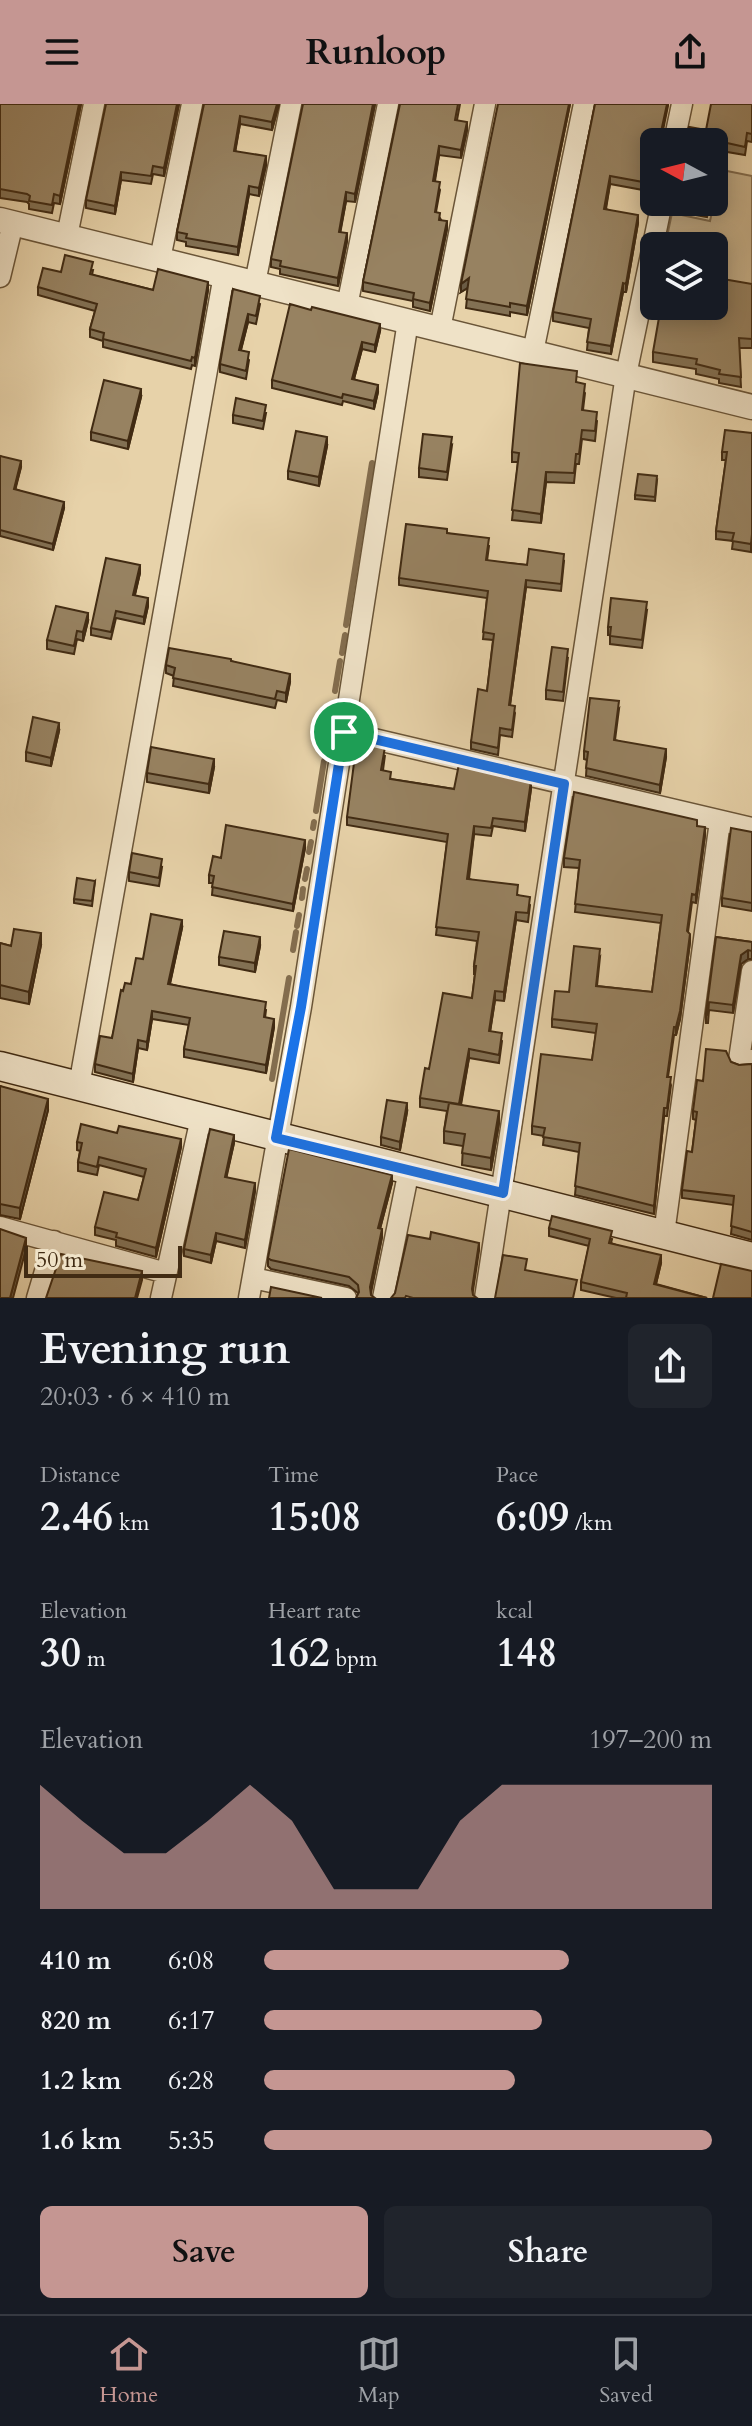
<!DOCTYPE html>
<meta charset="utf-8">
<style>
body{margin:0;font-family:Cardo,serif;background:#20242c;color:#f1f3f6;height:100vh;display:flex;flex-direction:column;font-size:30px;white-space:nowrap}
*{box-sizing:border-box;margin:0}
p{font-size:26px;color:#9ea1a6}
.icon{flex:none;width:44px;height:44px;fill:none;stroke:currentColor;stroke-width:2;stroke-linecap:round;stroke-linejoin:round}
.map{position:relative;height:1194px;overflow:hidden}
.drawer{display:flex;flex-direction:column;background:#171b24;flex:1}
.drawer>*{flex:none}
.needle{width:52px;rotate:277deg}
.fabs{position:absolute;left:640px;top:24px;display:grid;gap:16px}
.fabs a{display:grid;place-items:center;width:88px;height:88px;border-radius:12px;background:#171b24;box-shadow:0 4px 20px #0003;font-size:40px}
.scale{position:absolute;left:24px;bottom:20px;width:158px;box-sizing:border-box;padding-left:8px;border:4px solid #412b13;border-top:0;font-size:22px;line-height:28px;white-space:nowrap;color:#412b13;-webkit-text-stroke:6px #efe2c7;paint-order:stroke}
.pin{position:absolute;display:grid;place-items:center;width:68px;height:68px;color:#fff;margin:-34px;border:4px solid #fff;border-radius:50%;box-shadow:0 2px 8px #0007}
.round{display:grid;place-items:center;flex:none;width:84px;height:84px;border-radius:12px;background:#20242c}
.headline{display:flex;align-items:center;justify-content:space-between;height:136px;padding:0 40px}
h1{font-size:44px;font-weight:800;line-height:60px}
.figures{display:grid;grid-template-columns:repeat(3,1fr);gap:12px;height:136px;padding:8px 40px}
.figures div{display:grid;align-content:center}
.figures b{font-size:40px;font-weight:800}
.figures small{font-size:22px;font-weight:400}
.figures p{font-size:22px}
.chart{height:224px;padding:16px 40px}
.chart p{display:flex;justify-content:space-between}
.chart svg{width:100%;height:144px;margin-top:8px;fill:#c59692;opacity:.7}
.cta{display:flex;gap:16px;margin-top:auto;padding:16px 40px}
.cta a{flex:1;height:92px;border-radius:12px;background:#c59692;color:#111;font-size:32px;font-weight:800;line-height:92px;text-align:center}
.cta a+a{background:#20242c;color:#f1f3f6}
ul{padding:0 40px;list-style:none;font-size:26px}
li{display:grid;grid-template-columns:128px 96px 1fr;align-items:center;height:60px}
li i{height:20px;border-radius:10px;background:#c59692}
header{display:flex;justify-content:space-between;align-items:center;height:104px;padding:0 40px;background:#c59692;color:#111;font-size:36px;font-weight:800}
.menu{display:flex;justify-content:space-around;align-items:center;height:112px;border-top:2px solid #363941;background:#171b24;font-size:22px;color:#9ea1a6}
.menu a{display:grid;justify-items:center;gap:4px}
.menu .current{color:#c59692}
.map>svg:first-child{display:block}
.green{fill:#cbb690;stroke:#867052;stroke-width:2}
.lines{fill:none;stroke-linecap:round;stroke-linejoin:round}
.stream{stroke:#836d4e;stroke-width:6}
.minor-casing{stroke:#6a5538;stroke-width:23}
.tertiary-casing{stroke:#6a5538;stroke-width:27}
.secondary-casing{stroke:#412b13;stroke-width:31}
.minor{stroke:#efe2c7;stroke-width:20}
.tertiary{stroke:#efe2c7;stroke-width:24}
.secondary{stroke:#efe2c7;stroke-width:28}
.wall{fill:#827053;stroke:#412b13;stroke-width:2}
.shaded-wall{fill:#6a5b44;stroke:#412b13;stroke-width:2}
.building{fill:#978261;stroke:#412b13;stroke-width:2}
.route-casing{stroke:#fff;stroke-width:16}
.route{stroke:#1a73e8;stroke-width:10}
</style>
<header><svg class="icon" aria-label="menu" viewBox="0 0 24 24"><path d="M4 6h16M4 12h16M4 18h16"/></svg>Runloop<svg class="icon" aria-label="share" viewBox="0 0 24 24"><path d="M12 15V3M7 8l5-5 5 5M5 13v7h14v-7"/></svg></header>
<div class="map">
<svg width="752" height="1194" viewBox="0 0 752 1194">
<rect width="100%" height="100%" fill="#e7d2a9"/>
<filter id="stains"><feTurbulence type="fractalNoise" baseFrequency=".0025" numOctaves="4"/><feColorMatrix values="0 0 0 0 .2 0 0 0 0 .09 0 0 0 0 .02 0 0 0 .5 -.17"/></filter>
<radialGradient id="worn" r=".72"><stop offset=".6" stop-color="#630" stop-opacity="0"/><stop offset="1" stop-color="#630" stop-opacity=".3"/></radialGradient>
<path class="green" d="M727 67 752 72V201L714 189V142H665L672 109 710 117 714 99 720 100Z"/>
<g class="lines">
<path class="stream" d="M346 521 372 359
M342 549 345 531
M335 587 340 557
M326 647 329 628
M316 707 324 657
M313 724 314 718
M309 748 311 738
M305 775 307 765
M302 794 303 785
M297 822 299 811
M293 846 296 828
M272 975 289 874"/>
<defs>
<path id="minor" d="M674 38 682 0
M67 132 94 0
M160 155 192 0
M0 173 13 119
M255 179 291 0
M347 202 388 0
M440 225 485 0
M533 248 584 0
M344 628 752 724
M752 867 739 956H752
M79 982 224 171
M0 1123 166 1169
M664 1130 720 717
M253 1174 346 1194
M37 1194 54 1137
M161 1194 201 1014
M249 1194 301 903 408 217
M383 1194 409 1066
M485 1194 626 271 662 98"/>
<path id="tertiary" d="M0 116 752 303"/>
<path id="secondary" d="M0 962 752 1153"/>
</defs>
<use href="#minor" class="minor-casing"/>
<use href="#tertiary" class="tertiary-casing"/>
<use href="#secondary" class="secondary-casing"/>
<use href="#minor" class="minor"/>
<use href="#tertiary" class="tertiary"/>
<use href="#secondary" class="secondary"/>
</g>
<path class="wall" d="M0 0H81L60 100 54 99 52 109 29 105V100L27 98 0 94Z
M179 0 164 72 153 70 151 80 121 76 115 110 86 104V96Z
M204 0H279L272 26 240 20 235 47 266 61 259 92 249 90 238 151 186 142V138L177 136V128Z
M375 0 355 98 346 97 340 128 347 137 338 182 280 170V165L271 163V155Z
M400 0H460L457 16 467 26 461 54 439 51 435 77 440 86 436 108 447 125 430 207 413 203V197L363 187V178Z
M570 0 527 211 510 208V212L466 204 468 184 461 188Z
M595 0H668L654 38V60L648 59 643 86 610 80 606 105 638 119 626 188H623L611 250 587 246 589 224 553 217V208Z
M752 0V38L747 37 745 51 727 48 720 85 716 84 714 96V38L706 26Z
M673 98H710L707 113 673 107Z
M93 166 92 171 153 186H208L195 262 192 261 191 265 103 243V237L90 233V225L95 207 38 191V183L61 168Z
M752 180V244H739L741 283 719 279V275L696 270V265L653 258V248Z
M233 185 260 200 256 220 248 218 241 246 249 256 246 275 220 268V260Z
M380 227 375 248 362 245 354 275 378 288 374 305 343 297 342 301 272 284V276Z
M577 279 585 289 583 306 597 317 595 337 582 335 579 360H576L574 379 546 378 541 419 512 416 518 358H512V348Z
M141 293 128 345 91 336V328Z
M266 309 263 325 233 319V311Z
M752 329 751 448 732 445 733 437 716 435V427L726 356H722V348Z
M452 341 447 376 419 373V364Z
M327 342 319 382 288 375V367Z
M0 352 21 363 15 385 64 404 53 446 0 432Z
M657 376 655 397 635 395V391Z
M447 429 489 442 487 457 527 461 564 457 561 487 526 483 510 601 515 609 512 633 500 631 498 651 471 645V638L487 587 493 536 483 535 487 494 399 481V474Z
M140 469 135 491 148 502 144 520 116 514 111 535 91 531V524Z
M647 506 642 544 610 540V531H608V523Z
M88 517 83 537 77 535 74 550 47 545V536Z
M568 553 563 597 546 595V586Z
M231 557 290 578 286 598 277 596 275 604 173 582 174 572 166 569V561Z
M619 605 615 636 666 653 660 689 586 672 587 656 584 655V647Z
M59 627 51 662 26 657V648Z
M385 651 383 666 391 675 454 685H531L525 727 493 722 491 732 474 730 469 775 518 791 530 801 528 818 516 816 504 897 495 896 490 927 502 937 499 959 469 954 461 1001 499 1019 491 1066 462 1061 463 1042 444 1039V1027L447 1007 420 1003V994L429 965 472 894 475 870H474V862L477 837 436 831 447 738 347 721V713Z
M214 663 209 689 147 678V669Z
M697 722 705 731 696 799 692 798 688 828 690 838 680 915 676 931H674L668 973 671 981 667 1012H664L654 1110 575 1091 579 1048 543 1041 544 1032 532 1030V1022L592 956 596 929 552 923V915L569 888 600 853 597 882 652 888 661 819 575 808 579 764 564 763V754Z
M752 728V807L722 802V794Z
M305 744 293 807 212 791 213 779H209V771L221 754Z
M162 763 159 782 129 777V768Z
M95 777 92 802 74 799V795Z
M182 824 170 880 266 906 265 914 274 923 266 969 184 953V945L189 921 152 915 147 946 138 944 133 978 95 968V960L112 934 123 887 131 880 143 855Z
M716 833 752 838V855H748L741 860 733 909 709 906 708 919H706V910Z
M0 839 11 842 41 841 29 900 0 894Z
M260 842 255 868 219 861V853Z
M731 958 739 961 752 960V1136L731 1130 734 1101 682 1094V1086L692 1048 696 1016 693 1015V1007L703 977Z
M0 982 48 1006 20 1115 0 1111Z
M407 1008 400 1046 381 1041V1033Z
M117 1029 181 1043 156 1153 116 1142V1136L95 1131V1123L138 1096 144 1073 99 1061 97 1071 78 1067V1058L80 1047 77 1046V1038Z
M234 1039 226 1073 255 1087 245 1144 216 1137 211 1159 184 1152V1145Z
M392 1079 380 1125 382 1133 371 1189H358L349 1182 271 1165 268 1162V1154Z
M549 1124 612 1135 611 1139 661 1159 656 1180 707 1194H616L581 1186V1178L589 1142 549 1132Z"/>
<path class="shaded-wall" d="M79 0H81L60 100V92Z
M177 0H179L164 72V64Z
M277 0H279L272 26V18Z
M373 0H375L355 98V90Z
M569 0H570L527 211V202Z
M667 0H668V2L661 36V28Z
M240 12V20L234 55V47Z
M467 18V26L461 54V46Z
M727 39V48L720 85V76Z
M439 42V51L433 85V77Z
M648 50V59L643 86V78Z
M266 52V61L259 92V84Z
M121 68V76L115 110V102Z
M610 72V80L604 113V105Z
M249 82V90L238 151V143Z
M346 88V97L339 136V128Z
M638 111V119L626 188V180Z
M447 117V125L430 207V199Z
M347 129V137L338 182V174Z
M469 174V183L461 188V180Z
M208 178V186L195 262V254Z
M623 179V188L611 250V242Z
M248 210V218L239 253V246Z
M380 220V227L375 248V241Z
M362 238V245L352 282V275Z
M378 281V288L374 305V297Z
M141 285V293L128 345V337Z
M327 333V342L319 382V373Z
M21 357V363L14 391V385Z
M546 368V378L541 419V410Z
M64 398V404L53 446V440Z
M140 461V469L133 498V491Z
M526 476V483L509 608V601Z
M148 494V502L144 520V513Z
M88 509V517L83 537V528Z
M290 570V578L286 598V589Z
M59 619V627L51 662V654Z
M666 645V653L660 689V681Z
M214 655V663L209 689V680Z
M531 677V685L525 727V718Z
M474 722V730L467 783V775Z
M705 723V731L696 799V791Z
M305 736V744L293 807V800Z
M516 808V816L504 897V888Z
M182 816V824L168 888V880Z
M41 829V841L29 900V888Z
M690 830V838L680 915 676 931V923Z
M260 833V842L255 868V859Z
M748 846V855L741 860 733 909V901L741 851Z
M495 887V896L489 935V927Z
M152 907V915L147 946V938Z
M274 915V923L266 969V961Z
M138 936V944L133 978V970Z
M469 945V954L459 1009V1001Z
M48 995V1006L20 1115V1104Z
M407 999V1008L400 1046V1038Z
M664 1004V1012L654 1110V1102Z
M499 1007V1019L491 1066V1054Z
M234 1031V1039L225 1080V1073Z
M181 1035V1043L156 1153V1144Z
M392 1071V1079L378 1132V1124Z
M255 1079V1087L245 1144V1136Z
M382 1125V1133L370 1191V1183Z
M216 1129V1137L211 1159V1151Z
M26 1134V1145L13 1194H10Z
M479 1139V1147L472 1193V1185Z
M661 1151V1159L654 1188V1180Z
M142 1167V1176L137 1194H135Z"/>
<path class="building" d="M0 0H79L60 92 54 90 52 101 29 97 30 92 27 90 0 85Z
M106 0H177L164 64 153 62 151 72 121 68 115 102 86 96Z
M204 0H277L272 18 240 12 234 47 266 52 259 84 249 82 238 143 186 134 187 130 177 128Z
M303 0H373L355 90 346 88 339 128 347 129 338 174 280 162 281 157 271 155Z
M400 0H458L455 16 467 18 461 46 439 42 433 77 440 78 435 108 440 109 439 116 447 117 430 199 413 195 414 189 363 178Z
M498 0H569L527 202 510 199V203L466 195 469 174 461 180Z
M595 0H667L661 28 665 38H654V52L648 50 643 78 610 72 604 105 638 111 626 180 623 179 611 242 587 238 591 215 553 208Z
M711 0H752V30L747 29 745 43 727 39 720 76H716L714 87V38H683L689 23 706 26Z
M673 98H709L707 105Z
M65 151 93 158 90 170 153 186 158 165 208 178 195 254 192 253 191 257 103 235 104 229 90 225 97 200 38 183 43 164 61 168Z
M717 174 752 180V235L739 234 741 273 719 270 720 266 696 260 697 255 653 248 661 202H714V186H715Z
M233 185 260 192 256 212 248 210 239 246 249 248 246 267 220 260Z
M290 200 311 206 312 203 380 220 375 241 362 238 352 275 378 281 374 297 343 290 342 294 272 276Z
M520 259 577 267 576 278 585 280 582 306 597 308 595 327 582 326 579 350H576L574 369 546 368 541 410 512 406 519 349 512 348Z
M104 276 141 285 128 337 91 328Z
M236 294 266 301 263 317 233 311Z
M725 326 752 329V430L751 440 732 437 734 429 716 427 727 348H722Z
M296 327 327 333 319 373 288 367Z
M423 330 452 333 447 368 419 364Z
M0 352 21 357 14 385 64 398 53 440 0 426Z
M638 370 657 372 655 393 635 391Z
M406 420 447 425V429L489 434 486 456 527 461 529 445 564 450 561 480 526 476 509 601 515 602 512 626 500 624 498 644 471 638 478 585 487 587 494 530 483 528 488 487 399 474Z
M106 454 140 461 133 491 148 494 144 513 116 507 111 528 91 524Z
M611 494 647 498 642 536 610 532 611 523H608Z
M56 502 88 509 83 528 77 527 74 542 47 536Z
M552 543 568 545 563 588 546 586Z
M169 544 231 555V557L290 570 286 589 277 587 275 595 173 574 175 564 166 561Z
M590 594 619 597 614 636 666 645 660 681 586 664 588 648 584 647Z
M33 613 59 619 51 654 26 648Z
M357 636 385 643 381 666 391 668 390 675 454 685 459 660 531 677 525 718 493 714 491 724 474 722 467 775 518 781 517 791 530 793 528 809 516 808 504 888 495 887 489 927 502 929 499 951 469 945 459 1000 420 994 425 964 429 965 443 889 472 894 476 862H474L479 828 436 823 448 730 347 713Z
M151 643 214 655 209 680 147 669Z
M574 688 697 716V722L705 723 696 791 692 790 687 827 690 830 680 907 676 923H674L667 973H671L667 1004H664L654 1102 575 1082 580 1039 543 1033 545 1024 532 1022 541 950 592 956 597 920 552 915 555 887 569 888 574 842 600 845 596 882 652 888 662 811 575 800 580 756 564 754Z
M226 721 305 736 293 800 212 783 214 772 209 771 213 752 221 754Z
M731 724 752 728V799L722 794Z
M132 749 162 755 159 774 129 768Z
M77 774 95 777 92 797 74 795Z
M151 810 182 816 168 880 266 898 264 913 274 915 266 961 184 945 190 914 152 907 147 938 138 936 133 970 95 960 100 932 112 934 121 886 123 887 125 879 131 880 136 854 143 855Z
M14 825 41 829 29 888 0 881V839L11 842Z
M224 827 260 833 255 859 219 853Z
M716 833 752 838V847L748 846 741 851 733 901 709 898 708 911 706 910Z
M706 945 726 947 731 958 739 961 752 960V1128L731 1122 734 1092 682 1086 687 1047 692 1048 697 1008 693 1007 697 976 703 977Z
M0 982 48 995 20 1104 0 1100Z
M387 996 407 999 400 1038 381 1033Z
M449 999 499 1007 491 1054 462 1049 465 1030 444 1027Z
M81 1020 117 1029 119 1022 181 1035 156 1144 116 1133 117 1129 95 1123 104 1088 138 1096 146 1065 99 1053 97 1063 78 1058 82 1039 77 1038Z
M210 1025 234 1031 225 1073 255 1079 245 1136 216 1129 211 1151 184 1145Z
M289 1045 392 1071 378 1124 382 1125 370 1183 371 1191 375 1194H356L359 1188 358 1181 349 1173 271 1156 268 1154Z
M552 1112 612 1127 609 1139 661 1151 654 1180 707 1194H626L627 1189 581 1178 590 1135 549 1124Z
M0 1125 26 1134 10 1194H0Z
M431 1128 479 1139 472 1185 473 1191 477 1194H413L406 1192 405 1194H391L395 1189 408 1131 430 1135Z
M61 1150 142 1167 135 1194H46Z
M503 1151 527 1155 525 1166 577 1176 573 1194H495Z
M721 1160 752 1167V1194H713Z
M271 1183 322 1194H269Z"/>
<g class="lines">
<defs>
<path id="route" d="M344 628 564 680 503 1089 276 1034 301 903Z"/>
</defs>
<use href="#route" class="route-casing"/>
<use href="#route" class="route"/>
</g>
<rect width="100%" height="100%" filter="url(#stains)"/>
<rect width="100%" height="100%" fill="url(#worn)"/>
</svg>
<div class="fabs">
<a><svg class="needle" viewBox="-14 -14 28 28"><path d="M0-13l5 13h-10z" fill="#e53935"/><path d="M0 13l5-13h-10z" fill="#9ea1a6"/></svg></a>
<a><svg class="icon" aria-label="layers" viewBox="0 0 24 24"><path d="M12 4l9 5-9 5-9-5zM3 14l9 5 9-5"/></svg></a>
</div>
<div class="scale">50 m</div>
<div class="pin" style="left:344px;top:628px;background:#1e9e55"><svg class="icon" aria-label="arrive" viewBox="0 0 24 24"><path d="M6 21V4h12l-3 4 3 4H6"/></svg></div>
</div>
<section class="drawer">
<div class="headline"><div><h1>Evening run</h1><p>20:03 · 6 × 410 m</p></div><a class="round"><svg class="icon" aria-label="share" viewBox="0 0 24 24"><path d="M12 15V3M7 8l5-5 5 5M5 13v7h14v-7"/></svg></a></div>
<div class="figures">
<div><p>Distance</p><b>2.46<small> km</small></b></div>
<div><p>Time</p><b>15:08</b></div>
<div><p>Pace</p><b>6:09<small> /km</small></b></div>
</div>
<div class="figures">
<div><p>Elevation</p><b>30<small> m</small></b></div>
<div><p>Heart rate</p><b>162<small> bpm</small></b></div>
<div><p>kcal</p><b>148</b></div>
</div>
<div class="chart"><p><span>Elevation</span>197–200 m</p>
<svg viewBox="0 0 160 44" preserveAspectRatio="none"><path d="M0 44V6L10 17L20 27L30 27L40 17L50 6L60 17L70 38L80 38L90 38L100 17L110 6L120 6L130 6L140 6L150 6L160 6V44z"/></svg>
</div>
<ul>
<li><b>410 m</b>6:08<i style="width:68%"></i></li>
<li><b>820 m</b>6:17<i style="width:62%"></i></li>
<li><b>1.2 km</b>6:28<i style="width:56%"></i></li>
<li><b>1.6 km</b>5:35<i style="width:100%"></i></li>
</ul>
<div class="cta"><a>Save</a><a>Share</a></div>
</section>
<nav class="menu">
<a class="current"><svg class="icon" aria-label="home" viewBox="0 0 24 24"><path d="M3 11l9-7 9 7M6 9v11h12V9"/></svg>Home</a>
<a><svg class="icon" aria-label="map" viewBox="0 0 24 24"><path d="M3 6l6-2 6 2 6-2v14l-6 2-6-2-6 2zM9 4v14M15 6v14"/></svg>Map</a>
<a><svg class="icon" aria-label="saved" viewBox="0 0 24 24"><path d="M7 4h10v16l-5-4-5 4z"/></svg>Saved</a>
</nav>
